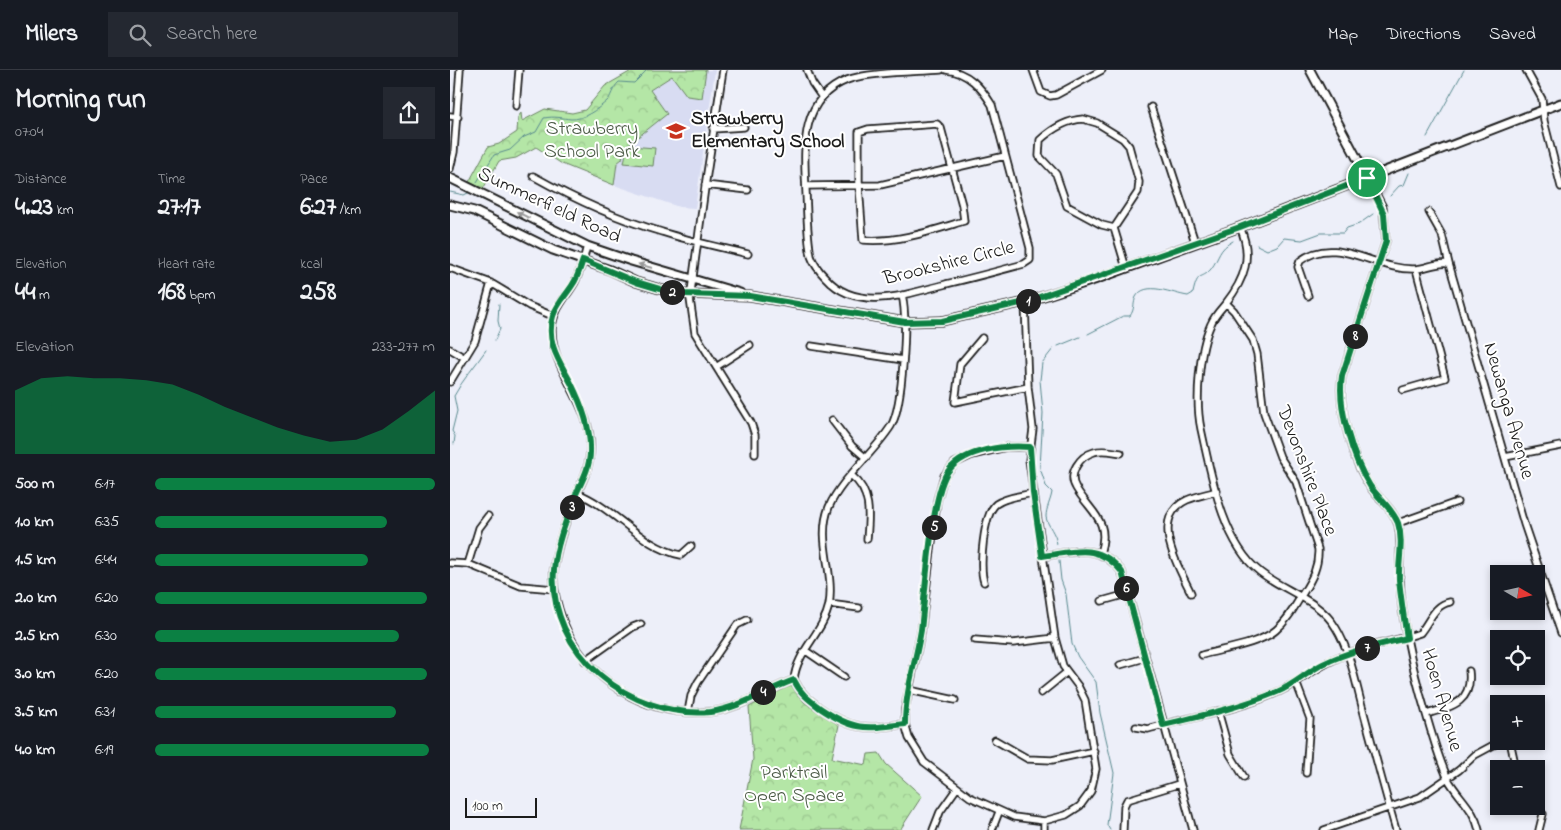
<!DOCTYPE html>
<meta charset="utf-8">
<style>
body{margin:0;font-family:"Indie Flower",sans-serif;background:#242831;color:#f1f3f6;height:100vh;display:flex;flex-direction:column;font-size:19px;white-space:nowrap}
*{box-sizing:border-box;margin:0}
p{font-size:16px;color:#9ea1a6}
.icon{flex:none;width:28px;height:28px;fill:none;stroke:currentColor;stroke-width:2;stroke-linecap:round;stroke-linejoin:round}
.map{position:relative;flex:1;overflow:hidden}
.side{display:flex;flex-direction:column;background:#171b24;width:450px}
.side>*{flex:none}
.needle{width:32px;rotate:99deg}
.buttons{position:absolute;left:1040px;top:495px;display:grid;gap:10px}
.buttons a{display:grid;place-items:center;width:55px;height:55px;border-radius:0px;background:#171b24;box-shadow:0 2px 8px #0003;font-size:25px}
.scale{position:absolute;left:15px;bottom:12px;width:72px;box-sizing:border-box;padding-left:5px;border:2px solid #1c1c1c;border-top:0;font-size:14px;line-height:18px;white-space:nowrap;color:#1c1c1c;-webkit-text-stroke:4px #fff;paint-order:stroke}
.pin{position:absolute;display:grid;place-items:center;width:42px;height:42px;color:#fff;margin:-21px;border:2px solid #fff;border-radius:50%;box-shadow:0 1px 5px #0007}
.km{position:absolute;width:25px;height:25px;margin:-12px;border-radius:50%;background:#222;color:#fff;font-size:14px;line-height:25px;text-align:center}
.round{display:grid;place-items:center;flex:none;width:52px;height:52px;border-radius:0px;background:#242831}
.head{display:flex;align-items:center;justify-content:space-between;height:85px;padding:0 15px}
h1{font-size:28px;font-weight:800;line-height:38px}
.stats{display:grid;grid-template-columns:repeat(3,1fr);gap:8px;height:85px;padding:5px 15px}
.stats div{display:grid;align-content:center}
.stats b{font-size:25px;font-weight:800}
.stats small{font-size:14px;font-weight:400}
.stats p{font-size:14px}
.chart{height:140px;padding:10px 15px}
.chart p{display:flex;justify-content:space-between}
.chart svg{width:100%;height:90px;margin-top:5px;fill:#0b8043;opacity:.7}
ul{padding:0 15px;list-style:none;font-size:16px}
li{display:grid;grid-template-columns:80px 60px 1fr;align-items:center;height:38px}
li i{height:12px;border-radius:6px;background:#0b8043}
header{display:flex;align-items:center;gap:30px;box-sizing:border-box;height:70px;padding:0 25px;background:#171b24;border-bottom:1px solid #363941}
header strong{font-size:24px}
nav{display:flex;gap:28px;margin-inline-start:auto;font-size:18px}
.search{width:350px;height:45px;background:#242831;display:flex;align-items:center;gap:12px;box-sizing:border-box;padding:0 18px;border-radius:0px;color:#9ea1a6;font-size:19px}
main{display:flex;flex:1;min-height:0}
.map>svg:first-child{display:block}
.built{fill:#d8dcf2}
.forest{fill:url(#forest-crowns);stroke:#688161}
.garden{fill:#b4e6a6;stroke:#688161}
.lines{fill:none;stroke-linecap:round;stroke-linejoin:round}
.stream{stroke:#57888d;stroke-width:1}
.minor-casing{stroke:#1c1c1c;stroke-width:9}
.tertiary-casing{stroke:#1c1c1c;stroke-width:11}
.minor{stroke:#fff;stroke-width:5.5}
.tertiary{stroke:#fff;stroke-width:7}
.oneway{fill:#999}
.route-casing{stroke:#fff;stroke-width:10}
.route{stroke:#0b8043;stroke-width:6}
.labels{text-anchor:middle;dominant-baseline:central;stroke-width:4;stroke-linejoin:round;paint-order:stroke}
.poi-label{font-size:20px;font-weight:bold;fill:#1c1c1c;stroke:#fff;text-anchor:start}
.park-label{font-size:20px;fill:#4a5945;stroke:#fff}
.street-label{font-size:20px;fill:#1c1c1c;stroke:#fff}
</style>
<header>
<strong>Milers</strong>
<div class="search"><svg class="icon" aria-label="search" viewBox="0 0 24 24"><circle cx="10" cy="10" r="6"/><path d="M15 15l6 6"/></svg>Search here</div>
<nav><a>Map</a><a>Directions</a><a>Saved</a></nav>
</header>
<main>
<section class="side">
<div class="head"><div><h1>Morning run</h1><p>07:04</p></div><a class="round"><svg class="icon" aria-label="share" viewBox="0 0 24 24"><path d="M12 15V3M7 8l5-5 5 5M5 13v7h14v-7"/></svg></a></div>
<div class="stats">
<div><p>Distance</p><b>4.23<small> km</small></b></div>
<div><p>Time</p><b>27:17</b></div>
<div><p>Pace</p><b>6:27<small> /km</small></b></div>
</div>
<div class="stats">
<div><p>Elevation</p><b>44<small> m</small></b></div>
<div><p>Heart rate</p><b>168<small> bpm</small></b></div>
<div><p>kcal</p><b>258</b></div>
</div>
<div class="chart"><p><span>Elevation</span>233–277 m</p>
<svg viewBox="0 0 160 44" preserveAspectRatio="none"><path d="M0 44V13L10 7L20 6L30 7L40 7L50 8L60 10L70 15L80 21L90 26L100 31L110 35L120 38L130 37L140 32L150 23L160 13V44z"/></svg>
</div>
<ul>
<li><b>500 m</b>6:17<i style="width:100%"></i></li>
<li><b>1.0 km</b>6:35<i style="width:83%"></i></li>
<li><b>1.5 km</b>6:44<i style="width:76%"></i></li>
<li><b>2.0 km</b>6:20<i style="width:97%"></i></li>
<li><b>2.5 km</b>6:30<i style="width:87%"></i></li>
<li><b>3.0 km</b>6:20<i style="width:97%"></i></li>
<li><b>3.5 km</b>6:31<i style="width:86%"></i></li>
<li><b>4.0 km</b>6:19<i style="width:98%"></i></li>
</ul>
</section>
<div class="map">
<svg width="1111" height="760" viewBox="0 0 1111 760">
<defs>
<pattern id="forest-crowns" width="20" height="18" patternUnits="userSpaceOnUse" patternTransform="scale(1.25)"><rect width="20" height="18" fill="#b4e6a6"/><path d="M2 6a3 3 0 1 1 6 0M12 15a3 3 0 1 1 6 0" fill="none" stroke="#9ac58e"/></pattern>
</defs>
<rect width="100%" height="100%" fill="#edeff9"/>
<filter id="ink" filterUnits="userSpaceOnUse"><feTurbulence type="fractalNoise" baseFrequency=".02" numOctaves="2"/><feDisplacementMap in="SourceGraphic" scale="10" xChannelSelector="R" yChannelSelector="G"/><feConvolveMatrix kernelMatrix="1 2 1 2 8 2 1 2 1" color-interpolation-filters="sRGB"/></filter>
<g filter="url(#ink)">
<path class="built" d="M265 0 245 138 229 137 164 115 167 93 172 89 174 78 216 44 200 20 230 1Z"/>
<path class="forest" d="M183 0H256L252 28 237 26 222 6 200 20 217 44 174 78 172 89 167 93 164 115 112 94 86 77 66 88 49 91 33 119 19 112 38 77 49 74 67 62 68 47 71 43 72 51 95 39 122 43 135 40 155 16Z
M343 616 354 632 389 655 382 688 416 695 418 684 429 683 436 694 472 726 450 760H289L303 689 299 637 337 617Z"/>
<path class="garden" d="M180 76 205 78 203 96 174 93 177 78Z"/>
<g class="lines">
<path class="stream" d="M977 67 1014 0
M27 112 44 85 60 80 74 67 86 62 94 48C105 46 111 48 121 49 133 50 148 39 157 31 161 28 162 18 169 12L184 13 197 0
M0 122 14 125 20 122 33 130
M940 126 949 116 954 115 959 103
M807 175 817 180 827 176 834 168 852 170 871 163H893L897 158 909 154 923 144
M638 264 673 246H680C685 239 683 233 686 227 695 210 723 224 738 226L743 223C748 200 751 211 761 199 770 187 768 179 783 171
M45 270 50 259 48 251 49 234
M608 276 630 267
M603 279 592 293 590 310 593 343 590 398 596 416 602 422C601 430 596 438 596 447 597 455 606 463 607 474
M4 374 5 366 2 361 7 341 4 326C13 309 25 296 36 280
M609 491 611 510 616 524 622 574 628 587 646 612 650 643 664 703 657 755 660 760"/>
<defs>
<path id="minor" d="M273 0 256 110 240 229 245 263 301 353 305 365V384
M357 0 362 13 371 26
M491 0C468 2 416 2 397 10 349 29 354 79 356 122 357 143 357 165 361 186 364 195 369 201 376 208 407 243 457 224 496 214 522 208 548 201 574 194L580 190V178L542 35C531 17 518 2 496 0
M583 0 591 22 600 26 606 25 652 0
M1076 0 1092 29 1094 51 1111 117
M66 36 69 0
M701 37 745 172
M0 46 8 47
M633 49 647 53 673 69 679 76 689 112 688 122 664 158 652 155 617 136 606 104 589 86 590 70C602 59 616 50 633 49Z
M487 54 491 58 512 135 514 151C481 161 447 173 413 170L409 116V62L418 59Z
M263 59 294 57
M0 99 4 82 10 0
M83 106C124 129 167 149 212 162 240 171 269 177 298 184
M917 107 933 137 936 171 892 306C887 337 903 392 921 418 930 430 943 439 948 454 953 473 948 491 950 511 952 555 963 601 976 644 982 665 989 689 998 709 1008 727 1024 738 1029 760
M255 115 298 120
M356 116 430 115 555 86
M979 142 992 165 999 194
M790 157C803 186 795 209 776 233 770 240 764 246 761 254 749 280 745 331 751 359 761 404 772 472 810 502 834 521 870 530 886 558 900 581 905 610 912 636 923 677 934 719 946 760
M664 158 676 198
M137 176C134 188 130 201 125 212 116 228 103 239 102 259 101 302 145 337 140 384 139 398 133 410 127 423 117 447 107 473 104 499 102 516 107 535 113 551 136 610 195 647 259 642 290 639 316 620 344 610
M0 198 41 213 79 236 103 246
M452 225C458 248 453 336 441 356 424 383 391 409 379 437 366 470 385 502 379 535 373 563 346 582 344 610 350 623 358 629 370 638 404 661 415 659 455 654
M858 226 848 197 850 191C886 163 926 201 965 199 976 199 988 191 999 194L1074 454 1111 563
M575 232 578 317 583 359 579 390 605 568 613 596 628 616 635 630 646 699 641 721 630 736 616 745 594 751 564 747 520 727 474 692 459 668 455 654V639L471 562 487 431 494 406 505 393 522 385 556 377H580
M532 268 510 294 505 332 578 317
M361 276 453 290
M0 279 15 288
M266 297 300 275
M0 312 25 271 41 213
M953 320 995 308 966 199
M382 350 402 376 416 388
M1055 387 1111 376
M402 406C422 422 419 446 417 469
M127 423C165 438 191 477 231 485L241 476
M948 453 1007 432
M650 483C661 450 640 442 626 418 617 403 630 386 644 382 653 379 663 382 671 383
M593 486C625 482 649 472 672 502L743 760
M0 493 18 494 71 516 104 519
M18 494 29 458 38 446
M534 512C529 498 533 445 546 434 556 427 571 426 583 423
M741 523C729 498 698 448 737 430 746 426 757 424 767 421
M652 531 677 524
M379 534 409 538
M525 570 563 573 605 568
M356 581 394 607
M752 585C773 579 810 574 826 560 838 550 845 536 853 523 862 509 869 496 868 479L846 412 830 387 814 343 807 284 803 270 784 241 776 233
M135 591 183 557 191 554
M670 595 695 588
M846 612 860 649 856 703
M459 620 505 630
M591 623 617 602
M768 641 780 684 794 707
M238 642 241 626 248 612 287 555 297 550
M976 644C1001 637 1023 633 1019 601
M686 657 698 659C741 647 789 640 830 621 853 610 872 592 897 584 921 575 946 571 970 563 980 551 984 535 1000 532
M545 670 578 689 602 690 644 681
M1060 671 1065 694
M594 751V760
M483 760 490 742 507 718
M542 760 549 742
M673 760 674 736 677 730 729 714
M874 760 970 727 1009 700 1025 685 1051 671
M1089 760 1093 744"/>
<path id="tertiary" d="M860 0 917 107
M0 108 137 176 181 191 290 223
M0 135 24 141 103 180 160 200 186 212 213 220 235 224 300 226 455 252 492 251 575 232 644 210 790 157 1111 33"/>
</defs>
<use href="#minor" class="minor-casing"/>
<use href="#tertiary" class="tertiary-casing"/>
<use href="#minor" class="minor"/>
<use href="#tertiary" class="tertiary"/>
</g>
<defs><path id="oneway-solid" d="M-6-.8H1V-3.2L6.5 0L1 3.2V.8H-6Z" transform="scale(1.25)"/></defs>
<g class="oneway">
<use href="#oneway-solid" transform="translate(73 145) rotate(-153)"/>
<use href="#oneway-solid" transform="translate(195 196) rotate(-164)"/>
</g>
</g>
<g class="lines" filter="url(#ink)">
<defs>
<path id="route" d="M917 108 934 144 936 171 892 306C887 338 903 389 920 416 929 429 942 438 948 453 954 472 948 491 949 510 951 529 954 549 957 568 928 575 899 581 873 594 857 602 844 615 827 622 791 637 751 646 713 655L672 502C649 472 625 482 592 486L583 423 580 377C554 375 516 379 499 400 481 421 475 528 471 560 466 591 455 622 455 654 415 659 404 661 370 638 358 629 350 623 344 610 316 620 290 638 260 642 181 649 97 583 104 500 106 474 117 448 126 424 132 411 140 397 140 382 141 359 131 333 121 313 110 292 95 272 103 246 107 234 117 224 123 214 128 207 130 198 133 190L186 212 213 220 235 224 300 226 455 252 492 251 575 232 790 157Z"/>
</defs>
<use href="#route" class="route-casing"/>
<use href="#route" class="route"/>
</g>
<defs>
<symbol id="school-bare" viewBox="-9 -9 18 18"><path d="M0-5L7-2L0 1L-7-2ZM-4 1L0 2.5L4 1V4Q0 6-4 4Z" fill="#c8321e" stroke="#fff" stroke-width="2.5" paint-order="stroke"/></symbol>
</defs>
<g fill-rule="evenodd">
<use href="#school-bare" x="212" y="47" width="28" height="28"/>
</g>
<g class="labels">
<g class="poi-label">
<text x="241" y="49">Strawberry<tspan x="241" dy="23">Elementary School</tspan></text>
</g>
<g class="park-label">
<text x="142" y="59">Strawberry<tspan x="142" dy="23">School Park</tspan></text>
<text x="344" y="703">Parktrail<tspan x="344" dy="23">Open Space</tspan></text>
</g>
<g class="street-label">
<text transform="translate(99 136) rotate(25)">Summerfield Road</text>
<text transform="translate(499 194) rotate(-14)">Brookshire Circle</text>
<text transform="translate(1058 341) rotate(74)">Newanga Avenue</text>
<text transform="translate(856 401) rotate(69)">Devonshire Place</text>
<text transform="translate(991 630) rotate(74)">Hoen Avenue</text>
</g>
</g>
</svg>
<div class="buttons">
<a><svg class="needle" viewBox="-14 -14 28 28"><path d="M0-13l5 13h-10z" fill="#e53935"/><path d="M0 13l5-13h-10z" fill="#9ea1a6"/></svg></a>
<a><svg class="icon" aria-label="locate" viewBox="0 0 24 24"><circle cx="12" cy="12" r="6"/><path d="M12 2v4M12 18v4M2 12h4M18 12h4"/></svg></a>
<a>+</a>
<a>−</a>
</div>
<div class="scale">100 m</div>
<div class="pin" style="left:917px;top:108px;background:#1e9e55"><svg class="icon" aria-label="arrive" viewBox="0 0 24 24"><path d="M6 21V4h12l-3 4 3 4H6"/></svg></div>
<b class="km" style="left:578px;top:231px">1</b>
<b class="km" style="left:222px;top:222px">2</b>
<b class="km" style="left:122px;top:437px">3</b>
<b class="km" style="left:313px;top:622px">4</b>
<b class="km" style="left:484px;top:457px">5</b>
<b class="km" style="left:676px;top:518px">6</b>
<b class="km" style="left:917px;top:578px">7</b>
<b class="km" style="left:905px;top:266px">8</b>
</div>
</main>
